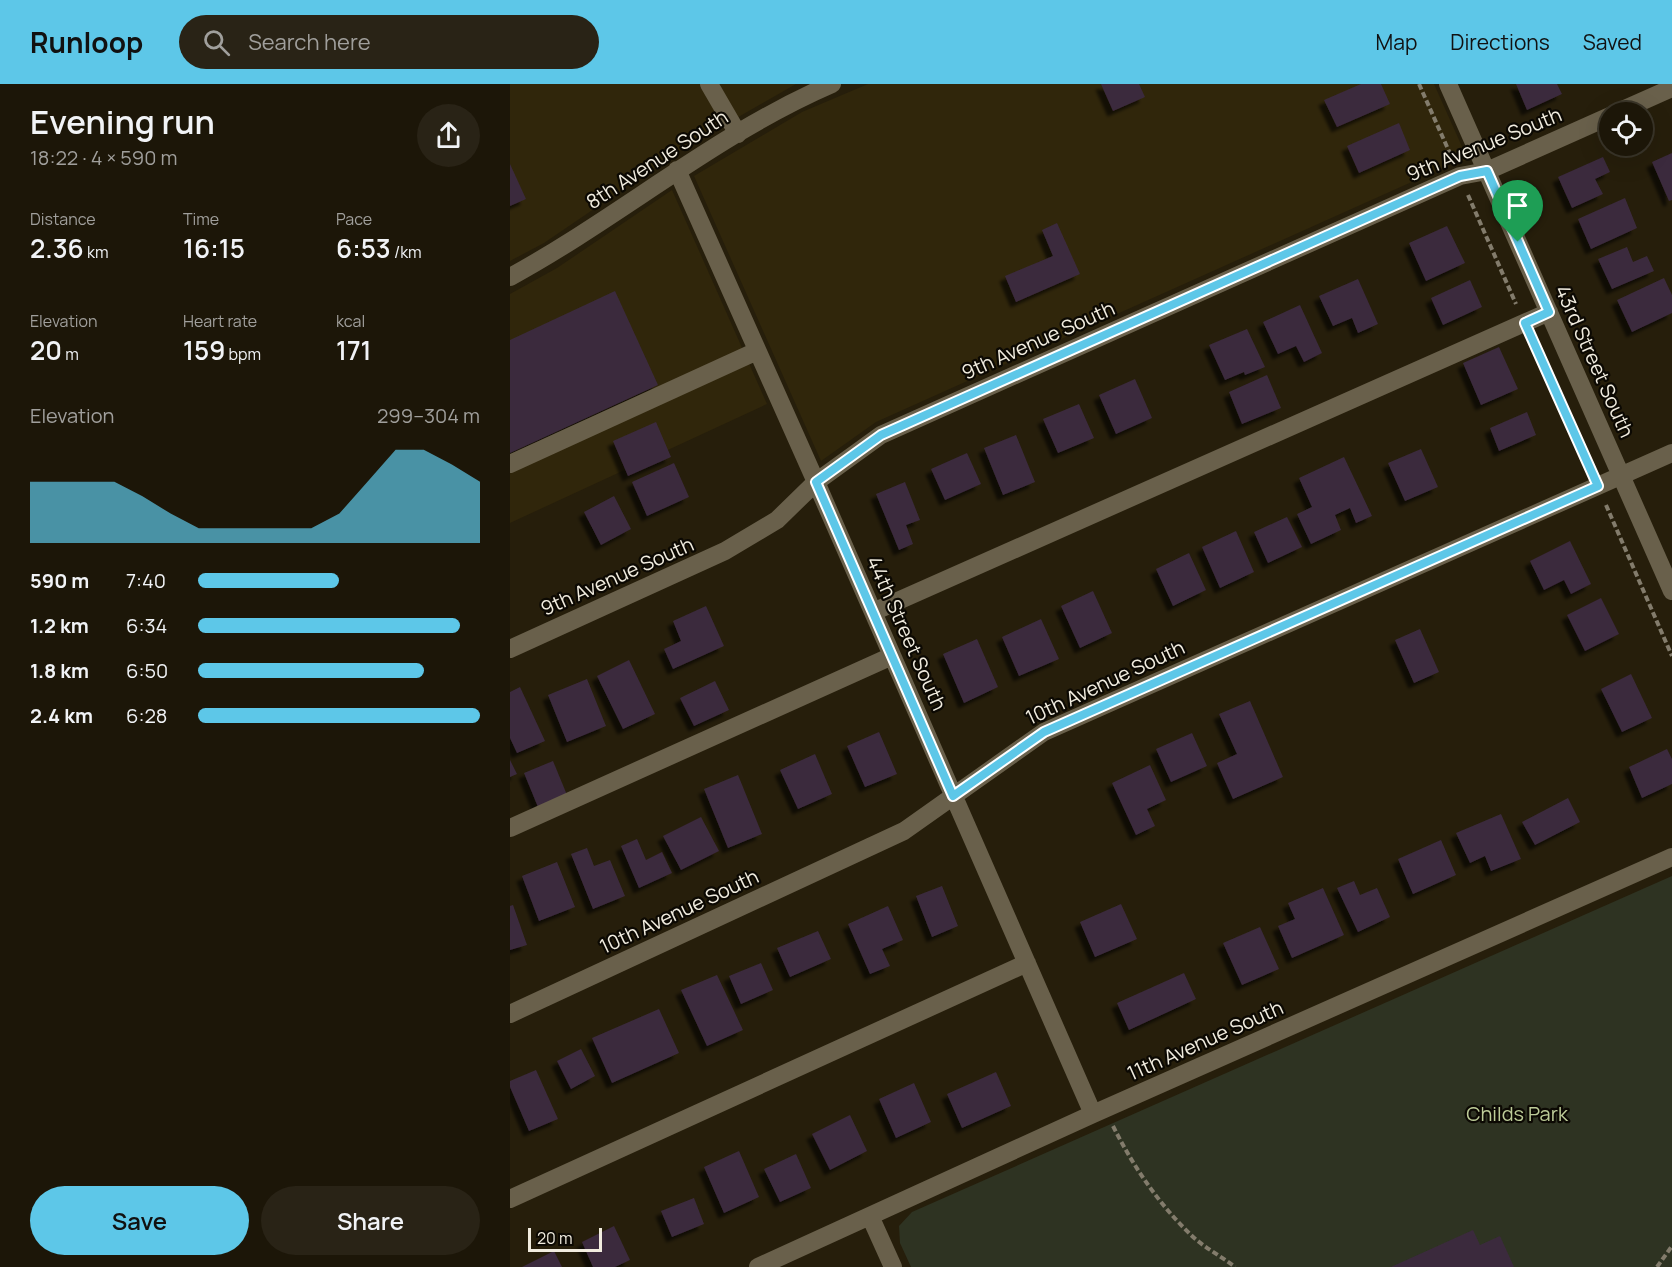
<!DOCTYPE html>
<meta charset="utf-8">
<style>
body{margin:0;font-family:Manrope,sans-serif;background:#292316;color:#f1f3f6;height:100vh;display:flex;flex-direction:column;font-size:22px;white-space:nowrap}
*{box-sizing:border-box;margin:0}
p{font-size:20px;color:#a09f9c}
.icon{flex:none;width:33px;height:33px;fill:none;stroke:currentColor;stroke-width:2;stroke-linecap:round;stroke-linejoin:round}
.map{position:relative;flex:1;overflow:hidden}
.panel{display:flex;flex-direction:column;background:#1c1608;width:510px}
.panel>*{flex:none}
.buttons{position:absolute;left:1089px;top:18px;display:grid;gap:12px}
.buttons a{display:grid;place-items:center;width:54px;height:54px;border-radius:50%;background:#1c1608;box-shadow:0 6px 24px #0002,0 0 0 2px #3a3529;font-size:30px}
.scale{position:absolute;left:18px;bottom:15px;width:74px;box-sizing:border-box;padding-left:6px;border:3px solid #f1ecdf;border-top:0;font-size:16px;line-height:21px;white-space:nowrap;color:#f1ecdf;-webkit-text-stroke:4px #0c0903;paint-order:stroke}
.pin{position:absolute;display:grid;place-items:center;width:51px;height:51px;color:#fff;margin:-62px -26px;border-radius:50% 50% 50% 0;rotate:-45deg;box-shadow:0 0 6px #0007}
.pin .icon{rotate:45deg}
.round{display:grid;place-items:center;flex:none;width:63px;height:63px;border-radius:32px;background:#292316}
.headline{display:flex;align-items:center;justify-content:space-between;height:102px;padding:0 30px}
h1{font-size:33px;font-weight:600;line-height:45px}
.stats{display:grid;grid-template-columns:repeat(3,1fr);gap:9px;height:102px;padding:6px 30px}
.stats div{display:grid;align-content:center}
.stats b{font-size:26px;font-weight:600}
.stats small{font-size:16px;font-weight:400}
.stats p{font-size:16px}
.chart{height:168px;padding:12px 30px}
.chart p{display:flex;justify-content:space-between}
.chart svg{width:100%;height:108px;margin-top:6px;fill:#5dc7e8;opacity:.7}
.button{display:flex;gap:12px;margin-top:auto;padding:12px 30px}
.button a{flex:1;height:69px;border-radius:36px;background:#5dc7e8;color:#111;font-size:24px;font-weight:600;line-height:69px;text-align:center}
.button a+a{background:#292316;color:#f1f3f6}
ul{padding:0 30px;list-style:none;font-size:20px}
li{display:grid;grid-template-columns:96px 72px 1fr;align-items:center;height:45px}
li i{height:15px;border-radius:8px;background:#5dc7e8}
header{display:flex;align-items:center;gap:36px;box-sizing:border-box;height:84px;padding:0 30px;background:#5dc7e8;color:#111}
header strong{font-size:28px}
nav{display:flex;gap:33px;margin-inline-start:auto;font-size:21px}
.search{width:420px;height:54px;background:#292316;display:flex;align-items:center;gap:15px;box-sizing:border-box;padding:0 21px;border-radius:33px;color:#a09f9c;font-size:22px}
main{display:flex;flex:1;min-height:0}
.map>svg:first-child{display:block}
.built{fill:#30260b}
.green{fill:#2e3322}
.building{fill:#3b2a3d;filter:url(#shadow)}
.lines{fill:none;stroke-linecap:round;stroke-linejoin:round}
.path{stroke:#837c6c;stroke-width:4;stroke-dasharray:6 3;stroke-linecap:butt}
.minor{stroke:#69604b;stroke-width:18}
.route-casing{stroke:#fff;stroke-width:12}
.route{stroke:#5dc7e8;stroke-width:8}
.labels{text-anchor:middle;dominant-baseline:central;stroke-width:4.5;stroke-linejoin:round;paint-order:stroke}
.street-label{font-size:20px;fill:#f1ecdf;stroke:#0c0903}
.park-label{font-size:20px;fill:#bdcc98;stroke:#0c0903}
</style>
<header>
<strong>Runloop</strong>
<div class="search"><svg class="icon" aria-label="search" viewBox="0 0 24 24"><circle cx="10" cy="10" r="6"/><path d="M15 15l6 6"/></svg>Search here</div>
<nav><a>Map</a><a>Directions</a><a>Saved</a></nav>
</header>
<main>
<section class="panel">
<div class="headline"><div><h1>Evening run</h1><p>18:22 · 4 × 590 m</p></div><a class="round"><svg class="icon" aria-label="share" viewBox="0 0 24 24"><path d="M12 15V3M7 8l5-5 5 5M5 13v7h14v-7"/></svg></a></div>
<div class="stats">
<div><p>Distance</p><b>2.36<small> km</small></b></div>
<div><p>Time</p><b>16:15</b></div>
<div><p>Pace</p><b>6:53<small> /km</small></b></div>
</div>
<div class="stats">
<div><p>Elevation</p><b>20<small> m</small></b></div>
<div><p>Heart rate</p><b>159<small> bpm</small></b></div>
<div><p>kcal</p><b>171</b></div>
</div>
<div class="chart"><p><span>Elevation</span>299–304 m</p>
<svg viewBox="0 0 160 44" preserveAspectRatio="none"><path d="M0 44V19L10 19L20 19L30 19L40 25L50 32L60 38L70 38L80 38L90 38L100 38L110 32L120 19L130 6L140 6L150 12L160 19V44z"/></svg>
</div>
<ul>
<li><b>590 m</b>7:40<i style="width:50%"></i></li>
<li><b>1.2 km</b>6:34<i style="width:93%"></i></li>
<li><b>1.8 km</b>6:50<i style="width:80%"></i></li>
<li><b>2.4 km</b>6:28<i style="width:100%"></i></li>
</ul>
<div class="button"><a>Save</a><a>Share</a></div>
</section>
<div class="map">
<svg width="1162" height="1183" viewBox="0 0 1162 1183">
<defs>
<filter id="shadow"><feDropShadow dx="-5.5" dy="5.5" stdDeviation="1.5" flood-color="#0009"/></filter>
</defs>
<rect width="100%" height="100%" fill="#261e0b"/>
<path class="built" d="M0 0H286L150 78V80L34 159 0 177Z
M358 0H924L958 76 944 79 366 338 311 377 184 92 292 28Z
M162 106 257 320 0 439V210L47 184Z"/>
<path class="green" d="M1162 792V1183H401L390 1159 389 1142 402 1128Z"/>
<path class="building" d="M591 0H629L635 13 603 27Z
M851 0H871L880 20 827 43 814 16Z
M1006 0H1047L1052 10 1017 26Z
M889 39 900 66 849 89 837 62Z
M1162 69V116L1159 117 1142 78Z
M1093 73 1100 88 1085 95 1093 110 1062 124 1048 93Z
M0 80 16 115 0 122Z
M1115 114 1127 144 1081 165 1068 135Z
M547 139 570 190 506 218 495 192 543 172 532 146Z
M937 142 955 179 916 197 899 159Z
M1117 163 1123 178 1137 172 1144 187 1102 205 1088 175Z
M1154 194 1162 211V229L1122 248 1107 216Z
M848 195 868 240 848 249 842 234 823 242 809 212Z
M960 196 972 223 933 241 921 214Z
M105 207 148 301 0 369V256Z
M790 221 812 269 794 278 786 262 768 270 753 238Z
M737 245 755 283 735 291 734 288 715 296 699 261Z
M989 263 1008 305 971 321 953 279Z
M757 291 771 324 732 340 719 308Z
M625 295 642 334 606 350 589 311Z
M569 320 584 354 548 369 533 335Z
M1017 328 1026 351 989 367 980 344Z
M146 338 161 373 118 392 103 357Z
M506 351 525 398 493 411 474 364Z
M911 365 928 403 895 417 878 379Z
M457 369 471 400 435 416 421 385Z
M834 373 862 432 846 439 840 424 825 431 831 446 801 460 787 430 802 423 789 394Z
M164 379 179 413 137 432 122 398Z
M395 398 410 436 396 441 403 460 389 466 366 410Z
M104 412 121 445 91 461 74 428Z
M777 433 792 463 758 479 744 448Z
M726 447 744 488 710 504 692 463Z
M1060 457 1081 500 1061 510 1054 496 1034 506 1020 477Z
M679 469 696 506 663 522 646 485Z
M583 507 602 549 570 564 551 522Z
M1091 514 1109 550 1075 567 1057 531Z
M196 522 214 562 163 585 154 565 171 557 163 537Z
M531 535 549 575 509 592 492 553Z
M910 545 929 588 904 599 885 556Z
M467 555 488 603 454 619 433 570Z
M119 576 145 630 113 645 87 592Z
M1121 590 1142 634 1112 648 1091 605Z
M77 595 96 642 57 658 38 611Z
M205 597 219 626 184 642 170 614Z
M10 603 35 657 7 669 0 654V608Z
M740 617 773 693 723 715 707 679 727 670 709 630Z
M369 648 387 690 355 703 337 662Z
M682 649 697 682 661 698 646 665Z
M1157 665 1162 675V700L1132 714 1119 683Z
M305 670 322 710 288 725 270 686Z
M0 676 7 690 0 693Z
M43 677 57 711 28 723 14 689Z
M640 681 656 716 637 725 645 742 626 751 602 699Z
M228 691 252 750 218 764 194 705Z
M1058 714 1070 738 1025 761 1012 738Z
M991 730 1011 775 981 787 975 772 960 779 946 749Z
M191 733 209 767 171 786 153 752Z
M127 755 136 776 152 768 162 789 129 804 111 762Z
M931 756 946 791 903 810 888 775Z
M77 764 84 782 100 776 115 812 83 825 61 770Z
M47 778 65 823 29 837 12 792Z
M844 797 850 811 867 804 880 833 848 848 827 804Z
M432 802 448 842 422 853 406 812Z
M813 804 834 851 782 874 768 842 785 835 778 819Z
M611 820 627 855 585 873 570 838Z
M3 821 17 861 0 866V822Z
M378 822 393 856 372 865 380 882 360 890 338 840Z
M750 843 769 885 732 901 713 859Z
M308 847 321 875 280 893 267 864Z
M251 879 263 906 231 920 219 892Z
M674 889 686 915 619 946 607 919Z
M207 891 233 946 197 962 171 906Z
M149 925 169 969 102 999 82 954Z
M71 965 85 992 61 1005 47 977Z
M26 986 48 1035 19 1047 0 1003V997Z
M486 988 501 1022 452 1044 437 1010Z
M404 999 421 1038 386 1054 369 1015Z
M340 1031 357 1067 320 1086 302 1050Z
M229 1067 249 1113 214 1129 194 1083Z
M286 1070 301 1104 270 1118 254 1085Z
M184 1114 194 1140 162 1153 151 1127Z
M104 1142 120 1176 105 1183H83L72 1158Z
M963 1146 970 1161 990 1152 1004 1183H881Z
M44 1167 52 1183H12Z"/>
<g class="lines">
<path class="path" d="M909 0 942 74
M958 111 1006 220
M1023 257 1080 384
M1096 421 1162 572
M603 1042C623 1082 648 1119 680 1150 693 1163 711 1172 725 1183
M1147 1183 1162 1162"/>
<path class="minor" d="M199 0 228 50
M938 0 1162 507
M1108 28 1162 4
M167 86 306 398 583 1030
M0 193C110 133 206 50 322 0
M0 380 247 267
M363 528 1039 228
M0 565 215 467 267 436 306 398 371 351 950 92 977 87 1100 32
M0 744 382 572
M0 930 394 747 534 648 1162 369
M0 1115 517 879
M360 1132 383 1183
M248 1183 583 1030 1162 773"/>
</g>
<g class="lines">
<defs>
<path id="route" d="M977 87 1039 228 1015 239 1088 402 534 648 443 712 306 398 371 351 950 92Z"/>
</defs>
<use href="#route" class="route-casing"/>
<use href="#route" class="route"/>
</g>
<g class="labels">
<g class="street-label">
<text transform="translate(974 60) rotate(-22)">9th Avenue South</text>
<text transform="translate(147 75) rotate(-33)">8th Avenue South</text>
<text transform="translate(528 256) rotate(-24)">9th Avenue South</text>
<text transform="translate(1085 277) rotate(66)">43rd Street South</text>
<text transform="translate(107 492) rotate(-24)">9th Avenue South</text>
<text transform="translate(397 549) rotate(66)">44th Street South</text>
<text transform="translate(595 598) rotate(-25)">10th Avenue South</text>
<text transform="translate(169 827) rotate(-25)">10th Avenue South</text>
<text transform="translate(695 956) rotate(-24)">11th Avenue South</text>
</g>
<g class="park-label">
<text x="1007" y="1029">Childs Park</text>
</g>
</g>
</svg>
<div class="buttons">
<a><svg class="icon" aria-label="locate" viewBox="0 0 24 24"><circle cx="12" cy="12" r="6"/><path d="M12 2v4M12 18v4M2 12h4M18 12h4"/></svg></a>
</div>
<div class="scale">20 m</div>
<div class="pin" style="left:1008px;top:158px;background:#1e9e55"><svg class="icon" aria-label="arrive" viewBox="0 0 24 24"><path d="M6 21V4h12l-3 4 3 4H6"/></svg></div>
</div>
</main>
